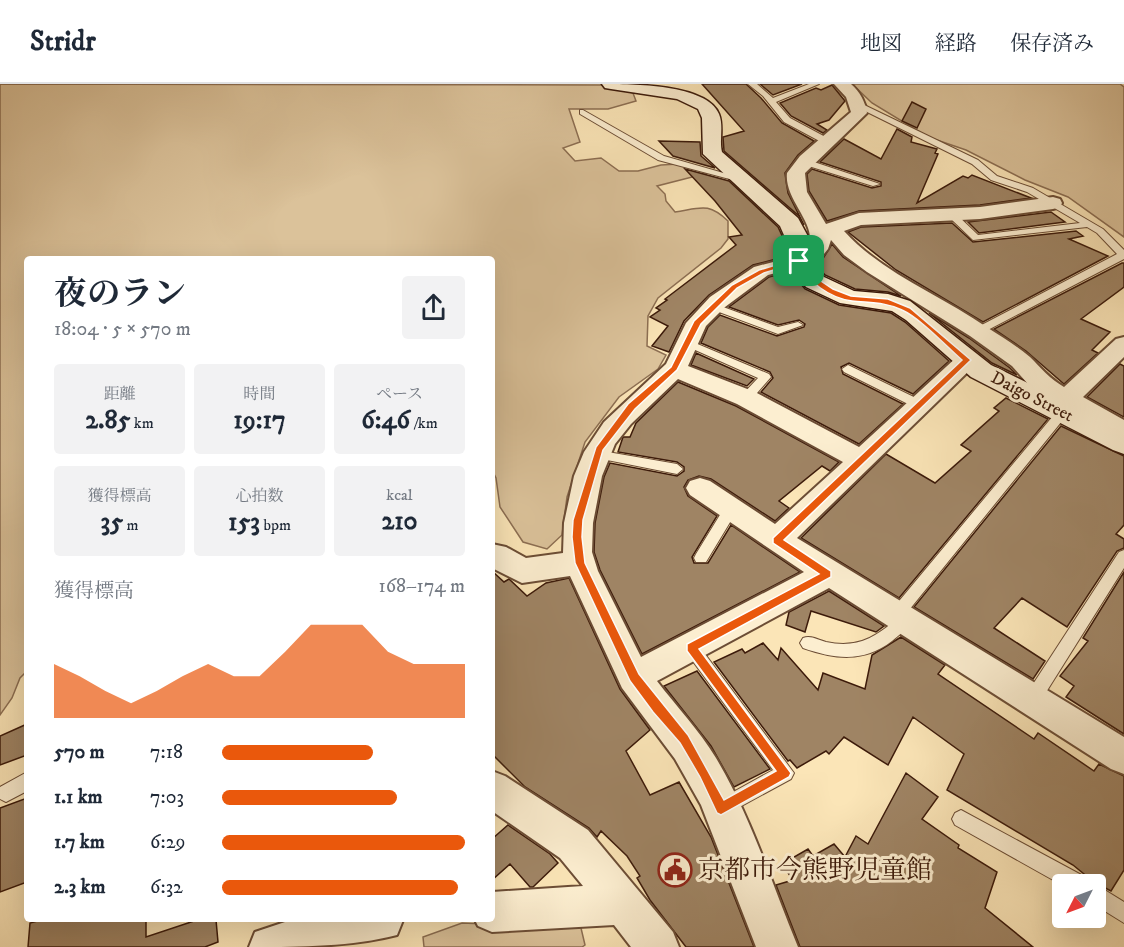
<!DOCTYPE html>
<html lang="ja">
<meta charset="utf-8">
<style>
body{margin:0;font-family:"IM FELL DW Pica","Noto Serif JP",serif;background:#f2f2f3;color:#1f2937;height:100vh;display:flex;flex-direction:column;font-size:22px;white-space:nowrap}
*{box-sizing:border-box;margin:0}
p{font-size:20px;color:#747a83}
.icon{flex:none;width:33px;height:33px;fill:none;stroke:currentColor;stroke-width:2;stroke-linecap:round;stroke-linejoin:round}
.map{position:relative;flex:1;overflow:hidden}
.details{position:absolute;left:24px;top:172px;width:471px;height:666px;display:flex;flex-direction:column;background:#fff;border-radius:6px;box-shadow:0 6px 24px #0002}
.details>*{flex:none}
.needle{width:39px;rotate:228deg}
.controls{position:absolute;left:1052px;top:790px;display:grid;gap:12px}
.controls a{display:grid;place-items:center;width:54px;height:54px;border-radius:6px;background:#fff;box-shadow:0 6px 24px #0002;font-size:30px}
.pin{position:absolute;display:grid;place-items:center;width:51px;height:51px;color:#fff;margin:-26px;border-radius:12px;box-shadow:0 3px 9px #0006}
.round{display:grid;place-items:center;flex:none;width:63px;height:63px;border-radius:6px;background:#f2f2f3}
.headline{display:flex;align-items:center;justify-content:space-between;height:102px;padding:0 30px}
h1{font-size:33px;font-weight:700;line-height:45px}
.figures{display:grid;grid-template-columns:repeat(3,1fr);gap:9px;height:102px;padding:6px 30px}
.figures div{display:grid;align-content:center;border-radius:6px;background:#f2f2f3;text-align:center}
.figures b{font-size:26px;font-weight:700}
.figures small{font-size:16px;font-weight:400}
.figures p{font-size:16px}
.chart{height:168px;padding:12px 30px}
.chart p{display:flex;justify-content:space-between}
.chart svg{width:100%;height:108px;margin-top:6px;fill:#ea580c;opacity:.7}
ul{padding:0 30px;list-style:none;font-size:20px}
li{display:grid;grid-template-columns:96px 72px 1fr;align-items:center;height:45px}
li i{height:15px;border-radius:8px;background:#ea580c}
header{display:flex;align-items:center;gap:36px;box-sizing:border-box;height:84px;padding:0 30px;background:#fff;border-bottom:2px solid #e0e1e3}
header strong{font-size:28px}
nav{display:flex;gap:33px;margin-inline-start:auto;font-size:21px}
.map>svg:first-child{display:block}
.green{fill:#dbc29a;stroke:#8c6e52;stroke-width:1.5}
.building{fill:#9f8464;stroke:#3c1a0a;stroke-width:1.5}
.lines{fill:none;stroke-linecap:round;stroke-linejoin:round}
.lane-casing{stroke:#6c4d35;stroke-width:2}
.street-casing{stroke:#6c4d35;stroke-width:4}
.secondary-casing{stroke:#3c1a0a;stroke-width:3}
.lane{fill:#fceed0;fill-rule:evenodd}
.street{fill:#fceed0;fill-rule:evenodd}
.secondary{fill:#fceed0;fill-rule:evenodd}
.route{fill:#ea580c;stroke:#fff;stroke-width:1.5;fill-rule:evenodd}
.labels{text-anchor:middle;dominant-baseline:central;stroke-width:6;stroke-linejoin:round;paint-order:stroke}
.far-street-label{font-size:18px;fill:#3c1a0a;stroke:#fceed0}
.near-poi-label{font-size:26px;fill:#3c1a0a;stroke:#fceed0;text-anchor:start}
</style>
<header>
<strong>Stridr</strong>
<nav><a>地図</a><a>経路</a><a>保存済み</a></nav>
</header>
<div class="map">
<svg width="1124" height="863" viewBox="0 0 1124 863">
<rect width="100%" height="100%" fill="#fbe5b7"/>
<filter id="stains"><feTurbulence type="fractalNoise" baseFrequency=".00333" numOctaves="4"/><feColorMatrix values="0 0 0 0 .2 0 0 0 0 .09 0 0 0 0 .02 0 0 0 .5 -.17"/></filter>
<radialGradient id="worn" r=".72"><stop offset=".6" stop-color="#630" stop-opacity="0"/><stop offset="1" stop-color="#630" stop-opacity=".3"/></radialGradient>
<path class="green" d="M0 0 605 1 633 9 636 17 608 25H569L580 58 563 64 575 77 601 74 619 87H638L661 81 678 80 708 89 657 102 665 110 666 117 675 128C701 124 708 118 728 137V155L721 164 658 214 648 232 647 262 666 271 658 285 619 313 585 358 567 413 562 451 547 465 523 458 500 423 496 394 492 386V176H27V587L20 594 12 614 0 631Z
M852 0H1120L1124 3V153L1068 113 1025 96 966 66 928 53 872 19Z
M462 839 581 844 585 861 582 863H424L423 853Z"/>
<path class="building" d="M702 0H746L761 14 782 39 814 57 798 71 785 89 788 109 804 141 799 132 724 67 723 53 744 47Z
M760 0H802L773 11Z
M832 1 845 17 829 36 817 40 827 46 823 49 791 32 780 19 816 4 821 6Z
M912 18 926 25 917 44 902 37Z
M897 45 912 53 911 58 937 65 935 69 938 70 917 119 963 92 968 94 972 91 1031 114 980 121 859 127 827 137 809 107 807 90 812 85 872 104 881 102V98L820 78 844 55 881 75Z
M659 57 700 58 701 72 715 84 673 72Z
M685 85 729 97 778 143 785 158 784 173 753 181 709 211 684 237 669 268 652 262 668 242 650 233 660 226 656 224 667 216 665 215 736 161 729 153 742 151 715 117Z
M1051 128 1065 138 979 149 968 138Z
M952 139 973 158 1076 147 1083 152 1069 155 1108 172 983 238 896 186 848 148 861 143Z
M832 160 843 173 901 212 888 208 855 205 825 191 815 180 822 176Z
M1122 179H1124V203L1081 235 1110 248 1092 266 1098 269 1064 300 1026 267 994 245Z
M790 187 805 205 839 221 891 229 905 238 949 277 913 310 849 279 841 283 843 290 903 320 859 360 761 308 773 294 770 288 701 259 708 243 720 231 777 252 804 243 805 240 799 236 778 241 729 223 769 193Z
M929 229 969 254 1010 284 1017 291 992 279Z
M696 269 754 295 747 302 691 281Z
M1120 280 1124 282V333L1087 313Z
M678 298 736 322 839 378 830 387 822 382 779 417 789 424 775 437 711 395 699 392 688 396 684 403 688 412 717 432 692 473 694 479H708L731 441 800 488 642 570 600 486 594 468 595 439 604 393 610 379 677 392 684 387V383L677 378 618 368 623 353H630L636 339Z
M1006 314 1048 335 899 514 801 454 886 370 935 399 971 367 961 361 999 327 994 324Z
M1061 342 1124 372V441L1116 450 1124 455V464L1117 467 1067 543 1022 514 994 544 1045 577 1033 595 914 523Z
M492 487 504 498 509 495 527 512 546 499 569 494 620 605 650 646 626 667 650 711 679 698 711 753 754 863H686L650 816 637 794 640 792 627 772 601 747 597 753 589 744 525 703 492 670Z
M1124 488V650L1066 613 1074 602 1060 592 1088 557 1083 554Z
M829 507 884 542 876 548 811 527 805 548 786 541 789 528Z
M901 553 945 581 938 590 1034 655 1038 649 1094 687 1099 680 1124 692V786L1111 807 1094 798 1073 781 947 706 964 670 913 633 888 681 844 653 829 670 826 667 797 684 790 676 788 677 714 578 742 565 745 569 763 559 778 576 781 564 818 606 823 589 865 605 872 571Z
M697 587 770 685 734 703 711 662 664 602Z
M27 640V671L0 681V652Z
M906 689 938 713 922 735 959 761 958 764 997 788 985 824 1033 863H800L776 801 793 796 782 780 808 765 813 772 834 760 845 773 856 752 868 760Z
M27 714V798L0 808V724Z
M508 741 550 770 558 779 533 803H530L510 780 492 796V755Z
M41 836H146V853L197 836H216L218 858 205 863H28L30 839Z"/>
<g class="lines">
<defs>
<path id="lane" d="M748 0H757L773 14 809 0H819L776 18 790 34 831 56V60H825L784 38 763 12Z
M858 18 978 76 997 92 1033 104 1103 145 1124 166V175L982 249H974V245L1117 170 1097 149 1087 143 973 156 949 133V129H955L978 151 1080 139 1027 108 991 96 972 80 855 22 854 20Z
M583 26 664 72 741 94 737 97 658 76 580 30V26Z
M802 76H808L880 100 873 102 802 80Z
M715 220 778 243 798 238 803 241 778 250 711 225 710 223Z
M688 256 769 290 771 293 750 317H742L740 314 742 311 758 294 684 261 683 259Z
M848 281 922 317 924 320 922 323H914L844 288 842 285Z
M1062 325 1066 326 1068 329 1066 332 905 531 909 533 912 537C907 545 899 551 892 557 864 579 834 575 803 564L800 559 803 554C811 551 818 556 826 558 854 564 872 556 893 538L888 532 890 528 1058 326Z
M596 366 677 380 683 385 677 390 592 373 590 370 592 367Z
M731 420 738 425 706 478H696L694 474 696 470 726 421Z
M1124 466V484L1038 621 1032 623 1026 621 1024 616 1026 611 1119 468Z
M691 556 696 558 794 689 791 695 723 732 717 729 714 723 717 717 773 686 686 568 683 563 686 558Z
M27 688V707L6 718 0 715V703Z
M961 726 1087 794 1089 801H1062L955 741 952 735 955 729Z
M1095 800 1124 818V839L1095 821Z"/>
<path id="street" d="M834 0H851C860 8 865 17 867 29L805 89 807 108 826 140 859 129 980 123 1053 113 1060 115 1062 119 1060 123 1053 125 980 135 861 141 844 147C883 190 941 211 988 244 1002 253 1017 262 1030 273 1041 284 1050 295 1064 303L1116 255 1124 253V273L1083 313 1124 336V356L1115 353 1035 308 1012 282 970 252 867 188 844 171 831 156 828 165 820 175 806 181 768 191 725 223 706 242 688 282 755 308 859 363 959 271 967 269 975 271 979 276 975 281 797 454 1124 653V690L1111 685 829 504 657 597C677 623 699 646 716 674 751 733 772 800 798 863H756L701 721 675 675 622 604 570 492 522 499 492 484V460L506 463 526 474 563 469 564 439 574 392 584 368 604 338 666 280 686 239 710 213 754 183 792 173 809 163C817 139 784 116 787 89L800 72 851 28 846 13ZM678 295 737 320 843 378 775 440 710 397 700 394 690 397 686 404 690 411 804 488 641 573 598 487 592 468 593 439 602 392 615 360 631 340Z
M492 687 505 692 588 746 673 848 679 863H631L614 841 492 848 478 842 475 836H492V808L583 802 560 774 492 727Z
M291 836H403L397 851C351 863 297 863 249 863L255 848Z"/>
<path id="secondary" d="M602 0C632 0 707 0 719 30 724 42 719 56 722 68L798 134 811 158 810 172 812 180 824 193 854 207 888 210 910 217 991 281 1124 346V370L1113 366 971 293 906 236 892 227 840 219 806 203 789 182 786 172 787 158 780 142 703 70 702 34 698 25 677 15 611 5 605 4Z"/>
</defs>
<use href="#lane" class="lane-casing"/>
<use href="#street" class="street-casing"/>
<use href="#secondary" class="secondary-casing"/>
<use href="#lane" class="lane"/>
<use href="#street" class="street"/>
<use href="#secondary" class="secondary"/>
</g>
<path class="route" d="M799 174 812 191 833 205 851 212 888 215 910 224 971 276 784 456 831 487V493L699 565 791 689 789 693 721 731 717 729 700 693 680 659 653 628 630 597 575 479 572 453 573 436 596 363 628 320 671 283 694 237 732 201 759 186ZM797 179C809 198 829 214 852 217 870 219 886 218 902 226 920 234 946 262 962 276L773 454V459L819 490 687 560V567L776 687 724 716 688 651 639 590 585 479 582 453 583 436 603 366 635 325 677 286 701 240 737 204 764 189Z"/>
<defs>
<symbol id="civic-ring" viewBox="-11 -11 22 22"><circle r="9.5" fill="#fceed0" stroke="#8f2418" stroke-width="1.5"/><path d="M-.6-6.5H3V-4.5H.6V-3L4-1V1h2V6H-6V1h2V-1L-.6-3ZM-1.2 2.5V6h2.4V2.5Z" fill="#8f2418"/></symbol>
</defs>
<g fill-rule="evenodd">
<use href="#civic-ring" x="656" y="767" width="38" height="38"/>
</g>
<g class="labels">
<g class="far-street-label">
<text transform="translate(1032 313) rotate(27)">Daigo Street</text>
</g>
<g class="near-poi-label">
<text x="698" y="786">京都市今熊野児童館</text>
</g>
</g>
<rect width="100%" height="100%" filter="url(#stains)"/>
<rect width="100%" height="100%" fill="url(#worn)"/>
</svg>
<div class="controls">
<a><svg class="needle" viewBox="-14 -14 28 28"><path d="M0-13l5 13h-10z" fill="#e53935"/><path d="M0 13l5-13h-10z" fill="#747a83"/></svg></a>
</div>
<div class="pin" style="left:799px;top:177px;background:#1e9e55"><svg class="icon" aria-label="arrive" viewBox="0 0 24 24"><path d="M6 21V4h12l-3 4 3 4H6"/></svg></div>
<section class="details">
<div class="headline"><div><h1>夜のラン</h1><p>18:04 · 5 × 570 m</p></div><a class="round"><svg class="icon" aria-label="share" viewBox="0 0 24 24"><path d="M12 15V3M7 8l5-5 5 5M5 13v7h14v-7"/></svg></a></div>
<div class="figures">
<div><p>距離</p><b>2.85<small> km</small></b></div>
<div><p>時間</p><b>19:17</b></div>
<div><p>ペース</p><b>6:46<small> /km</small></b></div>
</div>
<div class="figures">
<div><p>獲得標高</p><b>35<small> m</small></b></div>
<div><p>心拍数</p><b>153<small> bpm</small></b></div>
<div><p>kcal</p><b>210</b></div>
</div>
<div class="chart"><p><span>獲得標高</span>168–174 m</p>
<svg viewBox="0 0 160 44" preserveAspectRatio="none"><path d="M0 44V22L10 27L20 33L30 38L40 33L50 27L60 22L70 27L80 27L90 17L100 6L110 6L120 6L130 17L140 22L150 22L160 22V44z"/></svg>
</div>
<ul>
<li><b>570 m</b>7:18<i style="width:62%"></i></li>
<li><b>1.1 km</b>7:03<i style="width:72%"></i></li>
<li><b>1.7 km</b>6:29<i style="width:100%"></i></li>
<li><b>2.3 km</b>6:32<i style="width:97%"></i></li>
</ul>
</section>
</div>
